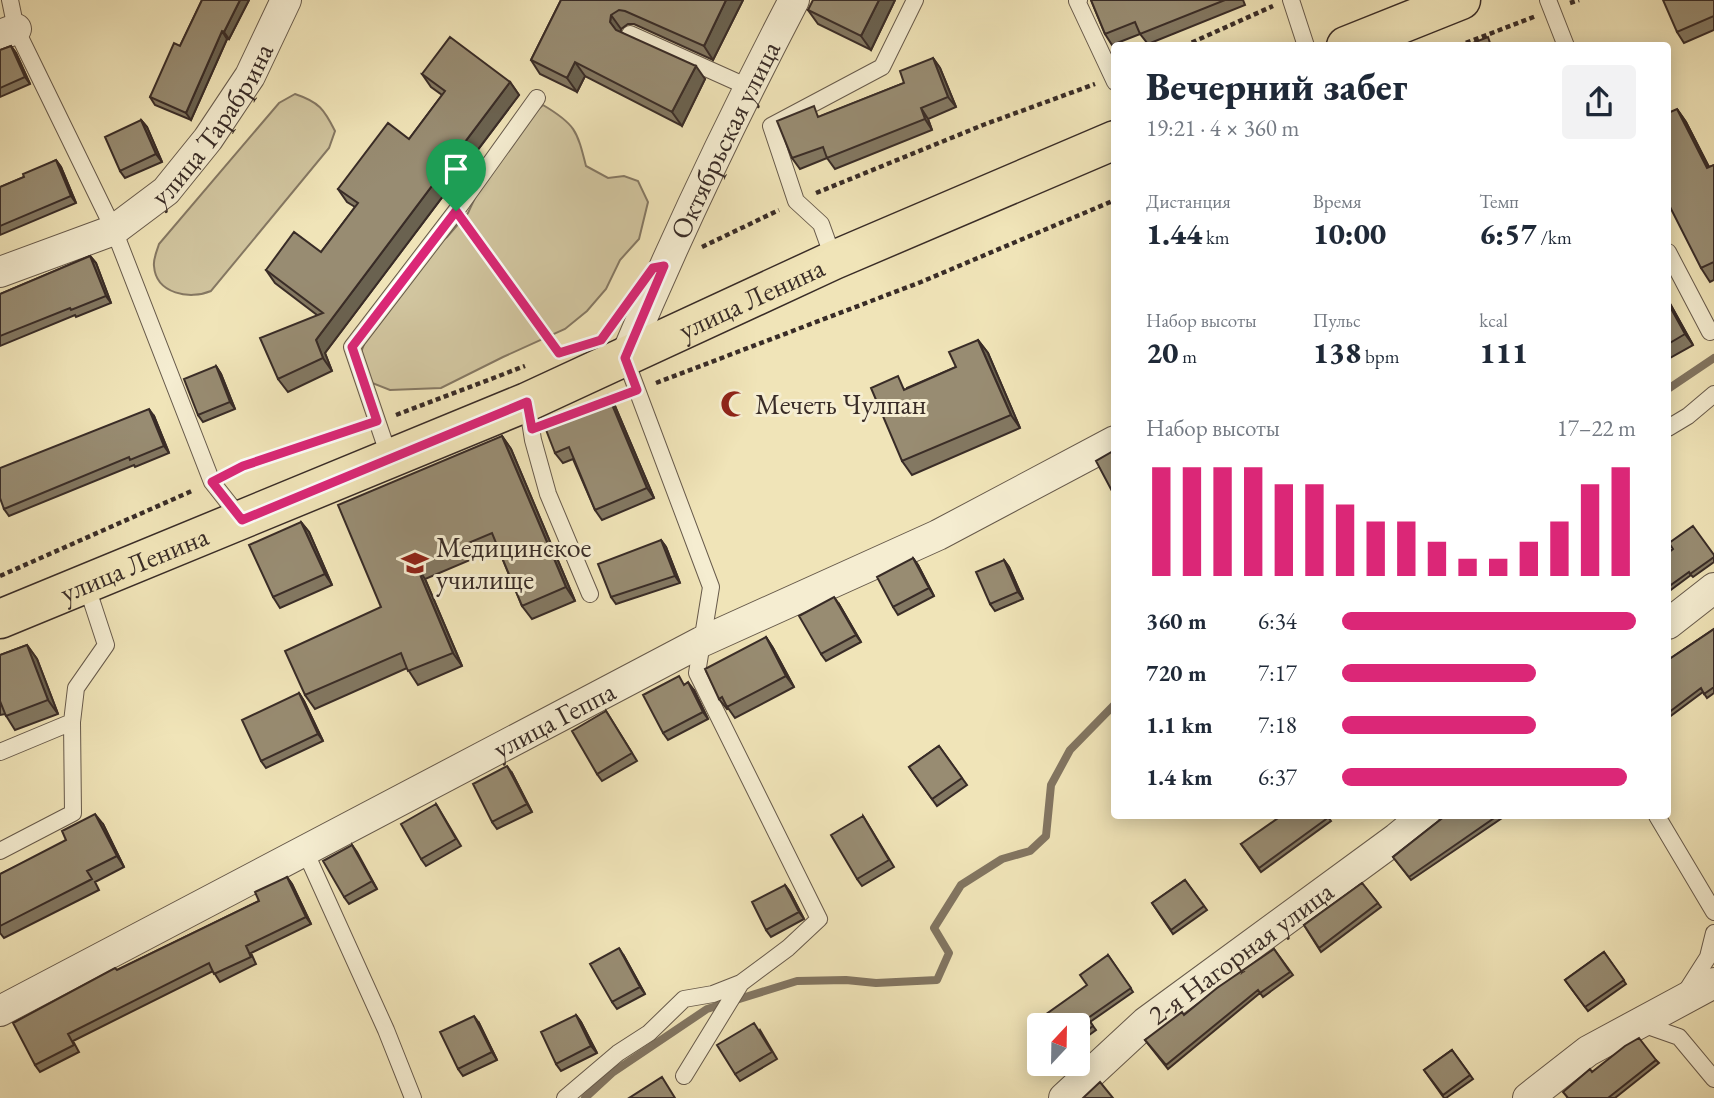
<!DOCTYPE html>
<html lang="ru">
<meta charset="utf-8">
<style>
body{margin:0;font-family:"EB Garamond",serif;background:#f2f2f3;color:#1f2937;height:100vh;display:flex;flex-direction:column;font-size:26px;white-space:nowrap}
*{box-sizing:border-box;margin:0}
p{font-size:23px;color:#747a83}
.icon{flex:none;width:38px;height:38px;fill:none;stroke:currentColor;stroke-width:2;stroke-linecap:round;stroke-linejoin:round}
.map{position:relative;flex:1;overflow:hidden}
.drawer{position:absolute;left:1111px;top:42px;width:560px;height:777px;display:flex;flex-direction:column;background:#fff;border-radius:7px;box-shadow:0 4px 18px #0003}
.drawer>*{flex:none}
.needle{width:46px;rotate:22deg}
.tools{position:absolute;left:1027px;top:1013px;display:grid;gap:14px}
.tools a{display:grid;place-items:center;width:63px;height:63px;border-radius:7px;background:#fff;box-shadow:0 4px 18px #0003;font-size:35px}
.pin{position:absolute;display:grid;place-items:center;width:60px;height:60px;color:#fff;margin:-72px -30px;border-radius:50% 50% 50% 0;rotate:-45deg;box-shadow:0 0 7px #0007}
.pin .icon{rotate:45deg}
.round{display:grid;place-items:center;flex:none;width:74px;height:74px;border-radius:7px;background:#f2f2f3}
.headline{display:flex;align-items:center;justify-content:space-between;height:119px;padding:0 35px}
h1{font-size:38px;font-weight:800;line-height:52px}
.figures{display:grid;grid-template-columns:repeat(3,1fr);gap:10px;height:119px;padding:7px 35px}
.figures div{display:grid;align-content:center}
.figures b{font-size:30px;font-weight:800}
.figures small{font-size:19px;font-weight:400}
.figures p{font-size:19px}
.chart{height:196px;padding:14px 35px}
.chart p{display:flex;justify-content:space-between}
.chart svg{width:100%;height:126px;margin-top:7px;stroke:#db2777;stroke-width:6}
ul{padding:0 35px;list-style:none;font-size:23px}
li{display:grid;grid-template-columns:112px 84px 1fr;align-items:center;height:52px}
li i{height:18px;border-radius:9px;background:#db2777}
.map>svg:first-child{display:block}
.green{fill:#d1c59f;stroke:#857863;stroke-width:2}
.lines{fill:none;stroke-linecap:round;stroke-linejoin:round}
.stream{stroke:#827561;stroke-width:8}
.service-casing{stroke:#675a4b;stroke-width:18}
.minor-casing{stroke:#675a4b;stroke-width:32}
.primary-casing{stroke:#392c27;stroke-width:41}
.path{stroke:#392c27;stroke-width:4.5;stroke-dasharray:5 3.5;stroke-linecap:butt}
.service{stroke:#f5edd1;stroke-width:16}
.minor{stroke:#f5edd1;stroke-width:30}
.primary{stroke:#f0e4b8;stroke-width:38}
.wall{fill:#837862;stroke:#392c27;stroke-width:2}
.shaded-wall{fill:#6a6250;stroke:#392c27;stroke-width:2}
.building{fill:#988c72;stroke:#392c27;stroke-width:2}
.route-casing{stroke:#fff;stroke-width:14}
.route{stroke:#db2777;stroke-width:9}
.labels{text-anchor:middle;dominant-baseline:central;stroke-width:6;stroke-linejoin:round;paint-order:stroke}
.street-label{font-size:28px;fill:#392c27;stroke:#f5edd1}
.poi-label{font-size:28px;fill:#392c27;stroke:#f5edd1;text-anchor:start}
</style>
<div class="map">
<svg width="1714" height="1098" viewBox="0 0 1714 1098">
<rect width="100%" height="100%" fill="#f0e4b8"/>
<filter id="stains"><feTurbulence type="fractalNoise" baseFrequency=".00286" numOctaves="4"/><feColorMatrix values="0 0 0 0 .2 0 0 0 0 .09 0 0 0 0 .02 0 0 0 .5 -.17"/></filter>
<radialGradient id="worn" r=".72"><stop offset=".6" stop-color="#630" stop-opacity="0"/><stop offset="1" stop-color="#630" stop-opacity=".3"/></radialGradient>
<path class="green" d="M295 94C319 102 324 109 335 131L329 148 211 291C190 300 156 294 154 266 153 259 157 251 159 244L279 103Z
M543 105C575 124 577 130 586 166L608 178 624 176 638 181 648 202 639 239 620 260 606 289 587 311 565 329 503 357 441 388 390 390 367 381 355 368 373 321 429 250 447 237 468 213 480 187 521 124Z"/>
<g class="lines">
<path class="stream" d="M1668 389 1714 358
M585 1098 612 1073 707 1009 797 981 846 980 876 983 937 980 949 953 934 928 961 885 1002 859 1030 851 1046 836 1051 785 1070 750 1115 704"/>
<defs>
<path id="service" d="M10 0 16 29 114 230 212 482 242 520
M1079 0 1077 1 1115 82
M1291 0 1306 46
M1548 0 1566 46
M630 34 748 87
M1668 252 1710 332
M834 260 821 224 796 201 771 126 882 67 915 0
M527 402 533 440 548 494 590 594
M1668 428 1688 416 1714 394
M390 459 352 347 456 211 537 98
M0 752 72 722
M1657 816 1714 912
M0 851 73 813 72 722 76 688 106 645 86 584
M305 851 386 1030 413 1098
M1685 993 1708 957 1714 933
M1642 1024 1679 1037 1714 1079
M684 1076 741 983
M565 1098 618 1053 649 1033 684 999 713 994 741 983 788 948 819 919 697 673 711 587 625 358"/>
<g id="minor">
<path d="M0 35 16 29"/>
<path id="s1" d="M0 272 114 230 166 191 208 139 250 76 286 0"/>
<path id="s2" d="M625 358C676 236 733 117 794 0"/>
<path d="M1668 624 1714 588"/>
<path id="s3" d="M0 1011 701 642 938 535 1115 441"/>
<path id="s4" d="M1064 1098 1146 1022 1397 838 1424 816"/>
<path d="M1528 1098 1588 1051 1714 983"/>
</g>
<g id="primary">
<path d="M1346 46 1461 0"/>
<path id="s5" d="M0 619 527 402 834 260 1115 140"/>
</g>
</defs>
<use href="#service" class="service-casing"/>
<use href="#minor" class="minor-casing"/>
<use href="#primary" class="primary-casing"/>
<path class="path" d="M1570 3 1579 0
M1184 46 1273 6
M1458 46 1536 16
M816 193 983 125 1095 84
M466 226 559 353
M702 247 779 210
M656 383 921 282 1115 200
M396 415 525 366
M227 474 243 466 361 427
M0 576 194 490"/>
<use href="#service" class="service"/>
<use href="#minor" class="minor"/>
<use href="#primary" class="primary"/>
</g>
<path class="wall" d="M202 0H249L229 39H227L191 120 155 105 150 97 180 46Z
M561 0H743L713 60 634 24H628L621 29 620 32 705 79 682 126 585 76 577 92 540 74 531 60Z
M895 0 871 50 818 24 808 10Z
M1091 0H1243L1245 5 1148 44 1140 34 1112 45 1105 34Z
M1714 0V30L1684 43 1677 32Z
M11 46 16 53 30 84 0 97V50Z
M933 58 940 68 956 107 928 119 932 130 835 169 827 158 800 169 792 158 821 116 904 83Z
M422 74 510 82 519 95 325 353 332 371 288 392 278 379 317 315 275 283 266 270 321 252 355 207 347 202 338 189 409 139 442 95 431 87Z
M1677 109 1686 122 1709 167 1714 165V280L1710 282 1701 268Z
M141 120 147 127 162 162 125 178 120 171Z
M56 160 61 167 76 203 0 235V187L24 177Z
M90 256 96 263 111 303 76 317 75 315 0 346V294Z
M1668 300 1693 345 1668 359Z
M978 340 988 353 1020 428 912 475 902 461 907 388 956 367Z
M216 366 221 374 235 409 203 422 198 415Z
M608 395 615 406 654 498 602 520 595 510 573 459 563 463 555 453Z
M154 416 169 453 135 467 134 465 9 516 4 509Z
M502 436 511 449 575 601 532 619 522 606 498 548 425 579 462 666 418 685 407 668 315 709 305 695 381 607Z
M301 522 309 532 332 585 280 608 273 597Z
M661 540 666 547 680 583 616 604 611 597Z
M1673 549 1714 555V562L1693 577 1691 575 1668 592V553Z
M913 558 918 565 934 596 898 615 893 607Z
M1004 560 1009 567 1023 599 995 611 990 604Z
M839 604 861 642 826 661 821 654Z
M1714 629V693L1707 698 1703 692 1668 718V660Z
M766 637 773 648 794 687 735 718 728 708 727 709 719 699Z
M27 645 37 659 58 714 15 730 5 714 0 715V655Z
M684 685 694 690 708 719 668 740 663 733Z
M299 693 304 701 323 741 266 768 261 761Z
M606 711 637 761 602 781 597 774Z
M939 746 967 785 937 806 909 767Z
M512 773 532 812 497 829 492 822Z
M436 804 461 846 426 866 421 859Z
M863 816 894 867 862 886 857 879Z
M1327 816 1331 821 1261 872 1241 844Z
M1445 816H1505L1411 880 1393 857Z
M103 824 124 867 95 882 99 890 4 938 0 933V874Z
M352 845 377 889 349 904 344 897Z
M287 877 292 884 311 924 251 953 256 964 220 982 213 971 73 1041 79 1052 40 1072 35 1065 117 970 259 901Z
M1185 880 1207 910 1173 934 1152 903Z
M1362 883 1381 907 1321 952 1304 925Z
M785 885 790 892 804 919 771 937 766 930Z
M1274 949 1293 975 1263 997 1260 993 1168 1069 1145 1040 1184 1015Z
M1604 952 1626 984 1588 1011 1565 980Z
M1108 955 1133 992 1090 1022 1096 1030 1078 1043V1026Z
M624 956 645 994 617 1009 612 1002Z
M576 1015 581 1022 597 1053 561 1071 556 1064Z
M479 1023 497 1060 463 1076 458 1069Z
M760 1030 777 1059 740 1081 735 1074Z
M1452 1050 1473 1079 1446 1098H1444L1424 1070Z
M1656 1060 1659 1063 1615 1098H1567L1592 1072Z"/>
<path class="shaded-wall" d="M240 0H249L229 39 224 32Z
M726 0H743L713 60 704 46Z
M879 0H895L871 50 861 36Z
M611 15 621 29 620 36 610 22Z
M222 31 227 39 191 120 186 113Z
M11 46 16 53 30 84 25 77Z
M933 58 940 68 956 107 948 97Z
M575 62 585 76 577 92 567 78Z
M696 66 705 79 682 126 672 112Z
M510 82 519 95 325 353 332 371 323 358 316 340Z
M921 108 928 119 932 130 925 119Z
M1677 109 1686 122 1714 177 1707 168Z
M141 120 147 127 162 162 156 154Z
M56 160 61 167 76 203 71 196Z
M90 256 96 263 111 303 106 296Z
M1668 300 1693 345 1685 334 1668 303Z
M978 340 988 353 1020 428 1011 415Z
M216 366 221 374 235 409 230 402Z
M608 395 615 406 654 498 647 488Z
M149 409 154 416 169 453 164 446Z
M502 436 511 449 575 601 566 587Z
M301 522 309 532 332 585 325 574Z
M661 540 666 547 680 583 675 576Z
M913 558 918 565 934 596 929 588Z
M1004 560 1009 567 1023 599 1018 592Z
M416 565 425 579 462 666 453 653Z
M834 597 839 604 861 642 856 635Z
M766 637 773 648 794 687 786 676Z
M27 645 37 659 58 714 48 700Z
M688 682 694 690 708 719 703 712Z
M299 693 304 701 323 741 318 734Z
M507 766 512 773 532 812 527 804Z
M95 814 103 824 124 867 117 856Z
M352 845 357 852 377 889 372 881Z
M287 877 292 884 311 924 306 917Z
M785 885 790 892 804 919 799 912Z
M619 948 624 956 645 994 640 987Z
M576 1015 581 1022 597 1053 591 1046Z
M474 1016 479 1023 497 1060 492 1052Z"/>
<path class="building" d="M202 0H240L224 32 222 31 186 113 150 97 174 43 180 46Z
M561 0H726L704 46 625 11 619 10 611 15 610 22 616 30 696 66 672 112 575 62 567 78 531 60Z
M813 0H879L861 36 808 10Z
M1091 0H1225L1140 34 1135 22 1105 34Z
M1663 0H1714V16L1677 32Z
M450 37 510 82 316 340 323 358 278 379 260 338 323 313 266 270 294 232 321 252 358 203 338 189 388 123 409 139 445 91 422 74Z
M1488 37 1491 46H1465Z
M11 46 25 77 0 88V50Z
M933 58 948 97 921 108 925 119 827 158 823 147 792 158 777 121 814 106 818 117 904 83 900 71Z
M1677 109 1707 168 1714 165V262L1701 268 1668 203V113Z
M141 120 156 154 120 171 105 137Z
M56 160 71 196 0 226V187L24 177 23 174Z
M90 256 106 296 71 310 70 308 0 336V294Z
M1668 303 1685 334 1668 344Z
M978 340 1011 415 902 461 871 388 898 376 904 390 956 367 949 352Z
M216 366 230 402 198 415 184 379Z
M608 395 647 488 595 510 569 447 555 453 543 422Z
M149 409 164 446 130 460 129 457 4 509 0 498V468Z
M502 436 566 587 522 606 492 533 416 565 453 653 408 671 401 653 305 695 285 651 381 607 338 505Z
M1115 450V492L1113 493 1096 461Z
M301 522 325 574 273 597 249 545Z
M1693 526 1714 555V557L1690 574 1689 572 1668 587V553L1673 549 1669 543Z
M661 540 675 576 611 597 598 564Z
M913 558 929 588 893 607 877 577Z
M1004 560 1018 592 990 604 976 572Z
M834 597 856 635 821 654 799 616Z
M1714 629V687L1704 694 1701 688 1668 713V660Z
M766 637 786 676 727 707 722 697 719 699 705 669Z
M27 645 48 700 6 716 0 701V655Z
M679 676 684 685 688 682 703 712 663 733 643 695Z
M299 693 318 734 261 761 242 720Z
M606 711 632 753 597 774 572 731Z
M939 746 962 778 932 799 909 767Z
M507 766 527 804 492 822 473 784Z
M436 804 456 839 421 859 401 824Z
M95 814 117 856 87 871 92 879 0 926V874L66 840 62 831Z
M863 816 889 860 857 879 831 835Z
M1281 816H1327L1329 817 1259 868 1241 844Z
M1445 816H1497L1409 877 1393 857Z
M352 845 372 881 344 897 323 861Z
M287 877 306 917 246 946 251 957 214 974 209 963 68 1034 74 1045 35 1065 13 1023 115 968 117 970 259 901 255 892Z
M1185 880 1204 906 1171 930 1152 903Z
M1362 883 1378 903 1319 948 1304 925Z
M785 885 799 912 766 930 752 902Z
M619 948 640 987 612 1002 590 964Z
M1274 949 1290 972 1260 993 1258 990 1166 1065 1145 1040 1182 1012 1184 1015 1217 988Z
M1604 952 1624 980 1585 1007 1565 980Z
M1108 955 1131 988 1088 1018 1093 1026 1078 1037V1026H1040V1028L1035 1022 1087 985 1080 975Z
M576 1015 591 1046 556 1064 541 1032Z
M474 1016 492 1052 458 1069 440 1032Z
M754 1023 772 1052 735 1074 717 1045Z
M1639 1038 1656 1060 1608 1098H1568L1563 1092 1590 1069 1592 1072 1625 1046Z
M1452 1050 1470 1075 1443 1095 1424 1070Z
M662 1077 675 1098H629Z
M1100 1082 1113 1098H1083Z"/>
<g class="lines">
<defs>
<path id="route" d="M456 211 559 353 601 340 653 268 664 266 625 358 637 390 532 429 527 402 242 520 212 482 243 466 377 421 352 347Z"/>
</defs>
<use href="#route" class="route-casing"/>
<use href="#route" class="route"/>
</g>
<defs>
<symbol id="mosque-bare" viewBox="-9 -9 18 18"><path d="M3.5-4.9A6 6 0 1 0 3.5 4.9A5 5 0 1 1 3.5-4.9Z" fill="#8f2418" stroke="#f5edd1" stroke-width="2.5" paint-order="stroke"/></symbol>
<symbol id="university-bare" viewBox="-9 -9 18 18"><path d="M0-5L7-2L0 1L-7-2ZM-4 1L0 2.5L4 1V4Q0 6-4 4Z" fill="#8f2418" stroke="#f5edd1" stroke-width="2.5" paint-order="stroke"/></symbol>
</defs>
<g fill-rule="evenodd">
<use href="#mosque-bare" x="715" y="385" width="38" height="38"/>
<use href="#university-bare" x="396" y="544" width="38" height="38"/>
</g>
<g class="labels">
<g class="street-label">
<text stroke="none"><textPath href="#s1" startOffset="268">улица Тарабрина</textPath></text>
<text stroke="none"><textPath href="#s2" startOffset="240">Октябрьская улица</textPath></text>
<text stroke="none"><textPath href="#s5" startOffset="817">улица Ленина</textPath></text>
<text stroke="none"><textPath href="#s5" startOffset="145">улица Ленина</textPath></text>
<text stroke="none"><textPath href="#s3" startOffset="626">улица Геппа</textPath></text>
<text stroke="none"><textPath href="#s4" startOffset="229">2-я Нагорная улица</textPath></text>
</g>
<g class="poi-label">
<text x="755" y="404">Мечеть Чулпан</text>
<text x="436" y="547">Медицинское<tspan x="436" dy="32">училище</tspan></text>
</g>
</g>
<rect width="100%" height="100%" filter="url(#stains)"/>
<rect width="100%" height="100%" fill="url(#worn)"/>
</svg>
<div class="tools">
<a><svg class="needle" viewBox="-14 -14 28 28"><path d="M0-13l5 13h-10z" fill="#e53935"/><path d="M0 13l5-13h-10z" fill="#747a83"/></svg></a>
</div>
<div class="pin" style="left:456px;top:211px;background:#1e9e55"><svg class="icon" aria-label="arrive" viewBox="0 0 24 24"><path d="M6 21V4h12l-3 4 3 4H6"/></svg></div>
<section class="drawer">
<div class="headline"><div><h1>Вечерний забег</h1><p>19:21 · 4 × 360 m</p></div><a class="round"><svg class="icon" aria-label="share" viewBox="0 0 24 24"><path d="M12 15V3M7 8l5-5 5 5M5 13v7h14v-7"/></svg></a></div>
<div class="figures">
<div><p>Дистанция</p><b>1.44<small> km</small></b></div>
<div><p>Время</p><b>10:00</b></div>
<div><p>Темп</p><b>6:57<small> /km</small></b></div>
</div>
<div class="figures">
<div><p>Набор высоты</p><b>20<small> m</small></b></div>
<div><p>Пульс</p><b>138<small> bpm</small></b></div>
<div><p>kcal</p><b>111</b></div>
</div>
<div class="chart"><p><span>Набор высоты</span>17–22 m</p>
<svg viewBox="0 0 160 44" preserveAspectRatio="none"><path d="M5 44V6M15 44V6M25 44V6M35 44V6M45 44V12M55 44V12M65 44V19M75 44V25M85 44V25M95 44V32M105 44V38M115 44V38M125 44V32M135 44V25M145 44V12M155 44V6"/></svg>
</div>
<ul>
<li><b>360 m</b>6:34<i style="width:100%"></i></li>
<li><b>720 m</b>7:17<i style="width:66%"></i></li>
<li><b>1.1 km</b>7:18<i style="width:66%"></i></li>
<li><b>1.4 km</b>6:37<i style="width:97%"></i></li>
</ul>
</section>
</div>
